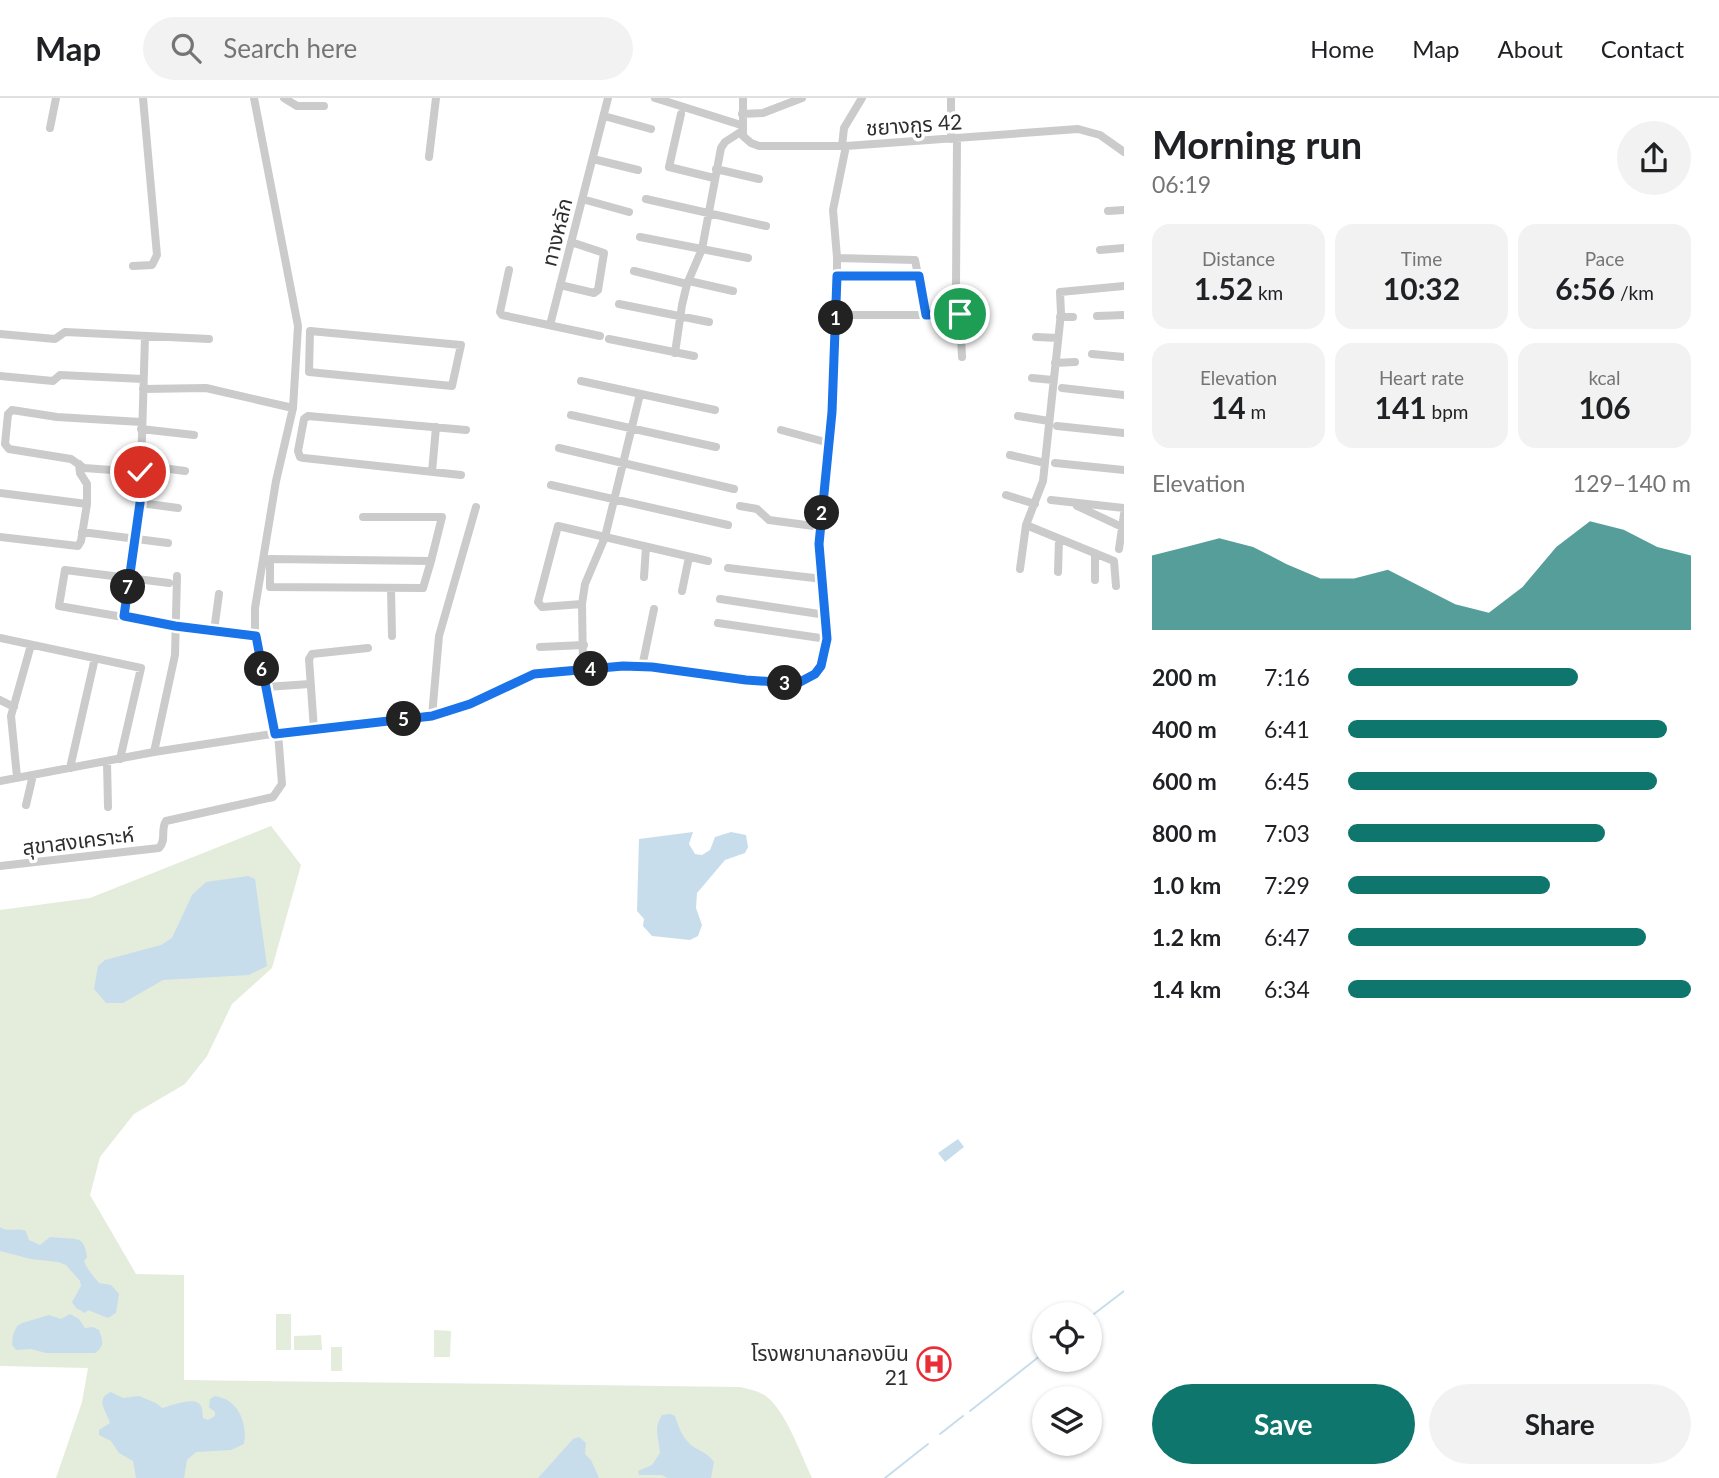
<!DOCTYPE html>
<meta charset="utf-8">
<style>
body{margin:0;font-family:Lato,"Noto Sans Thai",sans-serif;background:#f2f2f2;color:#202124;height:100vh;display:flex;flex-direction:column;font-size:26px;white-space:nowrap}
*{box-sizing:border-box;margin:0}
p{font-size:23px;color:#757577}
.icon{flex:none;width:38px;height:38px;fill:none;stroke:currentColor;stroke-width:2;stroke-linecap:round;stroke-linejoin:round}
.map{position:relative;flex:1;overflow:hidden}
.panel{display:flex;flex-direction:column;background:#fff;width:595px}
.panel>*{flex:none}
.fabs{position:absolute;left:1032px;top:1204px;display:grid;gap:14px}
.fabs a{display:grid;place-items:center;width:70px;height:70px;border-radius:50%;background:#fff;box-shadow:0 2px 5px #0004;font-size:35px}
.pin{position:absolute;display:grid;place-items:center;width:60px;height:60px;color:#fff;margin:-30px;border:4px solid #fff;border-radius:50%;box-shadow:0 2px 7px #0007}
.km{position:absolute;width:35px;height:35px;margin:-18px;border-radius:50%;background:#222;color:#fff;font-size:19px;line-height:35px;text-align:center}
.round{display:grid;place-items:center;flex:none;width:74px;height:74px;border-radius:37px;background:#f2f2f2}
.summary{display:flex;align-items:center;justify-content:space-between;height:119px;padding:0 28px}
h1{font-size:38px;font-weight:700;line-height:52px}
.figures{display:grid;grid-template-columns:repeat(3,1fr);gap:10px;height:119px;padding:7px 28px}
.figures div{display:grid;align-content:center;border-radius:18px;background:#f2f2f2;text-align:center}
.figures b{font-size:30px;font-weight:700}
.figures small{font-size:19px;font-weight:400}
.figures p{font-size:19px}
.chart{height:196px;padding:14px 28px}
.chart p{display:flex;justify-content:space-between}
.chart svg{width:100%;height:126px;margin-top:7px;fill:#0f766e;opacity:.7}
.button{display:flex;gap:14px;margin-top:auto;padding:14px 28px}
.button a{flex:1;height:80px;border-radius:42px;background:#0f766e;color:#fff;font-size:28px;font-weight:700;line-height:80px;text-align:center}
.button a+a{background:#f2f2f2;color:#202124}
ul{padding:0 28px;list-style:none;font-size:23px}
li{display:grid;grid-template-columns:112px 84px 1fr;align-items:center;height:52px}
li i{height:18px;border-radius:9px;background:#0f766e}
header{display:flex;align-items:center;gap:42px;box-sizing:border-box;height:98px;padding:0 35px;background:#fff;border-bottom:2px solid #e0e0e0}
header strong{font-size:33px}
nav{display:flex;gap:38px;margin-inline-start:auto;font-size:24px}
.search{width:490px;height:63px;background:#f2f2f2;display:flex;align-items:center;gap:18px;box-sizing:border-box;padding:0 24px;border-radius:38px;color:#757577;font-size:26px}
main{display:flex;flex:1;min-height:0}
.map>svg:first-child{display:block}
.green{fill:#e4ecdb}
.water{fill:#c7ddec}
.lines{fill:none;stroke-linecap:round;stroke-linejoin:round}
.stream{stroke:#c7ddec;stroke-width:2}
.minor{stroke:#cbcbcb;stroke-width:8}
.route-casing{stroke:#fff;stroke-width:14}
.route{stroke:#1a73e8;stroke-width:9}
.labels{text-anchor:middle;dominant-baseline:central;stroke-width:7;stroke-linejoin:round;paint-order:stroke}
.street-label{font-size:21px;fill:#2e2e2e;stroke:#fff}
.poi-label{font-size:21px;fill:#2e2e2e;stroke:#fff;text-anchor:end}
</style>
<header>
<strong>Map</strong>
<div class="search"><svg class="icon" aria-label="search" viewBox="0 0 24 24"><circle cx="10" cy="10" r="6"/><path d="M15 15l6 6"/></svg>Search here</div>
<nav><a>Home</a><a>Map</a><a>About</a><a>Contact</a></nav>
</header>
<main>
<div class="map">
<svg width="1124" height="1380" viewBox="0 0 1124 1380">
<rect width="100%" height="100%" fill="#fff"/>
<path class="green" d="M271 728 301 767 272 870 232 906 207 958 185 986 134 1016 100 1059 90 1097 136 1176 184 1177V1282L740 1289C749 1291 758 1293 766 1298 786 1313 801 1357 812 1380H56L82 1304 88 1270 0 1268V812L90 800Z
M276 1216H291V1252H276Z
M434 1232 451 1233 450 1259H434Z
M321 1237 322 1252H294V1238Z
M331 1249H342V1273H331Z"/>
<path class="water" d="M693 734 689 746 695 756 702 757 710 752 715 739 731 734 746 737 748 749 745 755 725 762 697 795 696 810 702 827 698 838 690 842 652 838 643 828 644 821 637 813 639 741Z
M248 778 255 781 267 868 249 877 163 882 123 905H106L94 891 98 868 105 862 161 847 172 840 192 797 206 784Z
M958 1041 964 1049 945 1064 938 1055Z
M0 1129C8 1135 17 1129 26 1133L29 1142 40 1147 50 1139C54 1139 58 1140 62 1140 79 1141 84 1139 87 1159L84 1163C86 1170 94 1179 99 1185L111 1187 119 1196 116 1215 108 1220 88 1212 85 1215 76 1210 72 1204 81 1188 80 1183 66 1167 58 1164 31 1161 0 1153Z
M70 1216 79 1221 85 1230 93 1229 99 1232C103 1243 105 1248 95 1255H46L31 1251 16 1252 12 1247 13 1237 17 1228 22 1225 49 1217 61 1221Z
M111 1294 123 1300 139 1298 156 1305 162 1310C170 1308 196 1297 201 1308 203 1311 202 1316 203 1320L208 1322 215 1318V1314L209 1309 210 1301 215 1298C238 1301 248 1325 244 1346L231 1352 196 1354 187 1362 184 1380H136L133 1363 119 1355 111 1343 99 1337V1332L110 1325C107 1314 94 1301 111 1294Z
M670 1316 675 1318C678 1328 682 1338 689 1345 696 1353 704 1351 714 1364L711 1380H667L662 1377H639L638 1373 652 1367 660 1355C659 1340 653 1331 662 1317Z
M579 1339 586 1345 585 1356 591 1362 599 1380H538L573 1341Z"/>
<g class="lines">
<path class="stream" d="M1090 1219 1124 1193
M970 1313 1045 1254
M940 1336 963 1318
M885 1380 928 1346"/>
<path class="minor" d="M254 0 298 228 293 310 276 383 255 510V538L275 636
M284 0 297 8H324
M655 0 741 27
M743 0V38L751 45 759 48H846L1078 31 1100 37 1124 54
M681 16 669 69 714 80
M742 16 763 15 802 0
M604 18 651 31
M50 30 56 0
M951 41V0
M842 48 844 30 862 0
M429 59 436 0
M593 61 638 72
M716 71 759 81
M582 101 629 114
M646 101 766 128
M1108 113 1124 112
M640 139 748 160
M1100 152 1124 150
M837 160 915 162 926 217
M133 168 152 167 157 157 143 0
M509 172 500 214 502 217 600 238
M634 173 687 186
M837 178H919
M689 183 733 193
M560 187 594 195 598 192 604 155 571 144
M956 188 957 40
M959 196 962 259
M619 206 709 224
M843 217H960
M1097 218 1124 217
M1060 219H1073
M550 227 608 0
M310 233 461 247 452 288 309 274Z
M0 236 55 241 65 234 209 241
M1036 239 1058 240
M609 241 694 258
M675 255 682 207 687 186 702 151 721 50 725 44 742 33
M1092 256 1124 259
M1055 265 1075 264
M0 278 53 283 60 277 143 281
M1032 280 1053 282
M581 283 715 312
M1062 290 1124 297
M143 291 206 290 293 310
M571 317 716 349
M1018 318 1049 323
M1057 328 1124 335
M141 331 194 337
M781 332 829 345
M559 350 734 391
M1010 357 1045 365
M1055 365 1124 372
M79 366 80 375 87 386V406
M140 367 185 373
M140 374 84 370 71 361 9 351 5 346 8 316 12 312 57 319 141 324
M432 374 436 329
M461 377 304 360 300 359 298 353 304 321 308 318 466 332
M551 387 728 427
M0 395 87 406 81 443 78 448 0 439
M1006 397 1035 406
M1051 402 1124 410
M140 405 178 410
M740 408 757 411 769 422 821 429
M1077 408 1122 429
M363 419H442L431 463
M1026 427 1114 463 1116 488
M82 434 168 445
M1119 451 1124 416
M270 461 431 463 423 490 270 489Z
M728 470 823 481
M1020 471 1026 427 1043 383 1061 215 1060 194 1124 188
M1058 474 1059 441
M644 479 646 449
M1095 482V455
M169 485 65 472 59 508 175 528 255 538
M391 490 392 538
M682 493 689 459
M720 501 826 517
M582 506 542 509 538 504 558 428 708 463
M124 518 140 405 145 239
M718 525 827 541
M214 533 219 496
M0 540 141 570 120 661
M540 549 584 547
M642 569 654 511
M583 572 582 506 585 486 605 439 640 296
M266 589 310 586
M0 602 14 609
M432 618 439 538 476 409
M314 632 309 561 312 556 368 550
M154 654 175 557 177 478
M107 664 108 709
M70 670 95 560
M17 679 11 618 31 547
M0 683 154 654 278 635 432 618 470 606 534 576 623 568 652 569 746 582 791 585 800 584 815 576 821 568 827 541 819 445 832 314 837 202V159L833 112 846 48
M26 707 33 677
M0 768 159 750C167 742 160 732 166 723L273 699 282 686 278 635"/>
</g>
<g class="lines">
<defs>
<path id="route" d="M140 374V405L124 518 175 528 256 538 275 636 432 618 470 606 534 576 623 568 652 569 746 582 791 585 800 584 815 576 821 568 827 541 819 446 832 314 837 178H919L926 217 960 216"/>
</defs>
<use href="#route" class="route-casing"/>
<use href="#route" class="route"/>
</g>
<defs>
<symbol id="hospital-ring" viewBox="-11 -11 22 22"><circle r="9.5" fill="#fff" stroke="#e82e38" stroke-width="1.5"/><path d="M-5-5h3v3.5h4V-5h3V5h-3V1.5h-4V5h-3Z" fill="#e82e38"/></symbol>
</defs>
<g fill-rule="evenodd">
<use href="#hospital-ring" x="915" y="1247" width="38" height="38"/>
</g>
<g class="labels">
<g class="street-label">
<text transform="translate(914 26) rotate(-4)">ชยางกูร 42</text>
<text transform="translate(556 134) rotate(-76)">ทางหลัก</text>
<text transform="translate(78 742) rotate(-7)">สุขาสงเคราะห์</text>
</g>
<g class="poi-label">
<text x="909" y="1254">โรงพยาบาลกองบิน<tspan x="909" dy="24">21</tspan></text>
</g>
</g>
</svg>
<div class="fabs">
<a><svg class="icon" aria-label="locate" viewBox="0 0 24 24"><circle cx="12" cy="12" r="6"/><path d="M12 2v4M12 18v4M2 12h4M18 12h4"/></svg></a>
<a><svg class="icon" aria-label="layers" viewBox="0 0 24 24"><path d="M12 4l9 5-9 5-9-5zM3 14l9 5 9-5"/></svg></a>
</div>
<div class="pin" style="left:960px;top:216px;background:#1e9e55"><svg class="icon" aria-label="arrive" viewBox="0 0 24 24"><path d="M6 21V4h12l-3 4 3 4H6"/></svg></div>
<div class="pin" style="left:140px;top:374px;background:#d93025"><svg class="icon" aria-label="check" viewBox="0 0 24 24"><path d="M5 12l5 5 9-10"/></svg></div>
<b class="km" style="left:836px;top:220px">1</b>
<b class="km" style="left:822px;top:415px">2</b>
<b class="km" style="left:785px;top:585px">3</b>
<b class="km" style="left:591px;top:571px">4</b>
<b class="km" style="left:404px;top:621px">5</b>
<b class="km" style="left:262px;top:571px">6</b>
<b class="km" style="left:128px;top:489px">7</b>
</div>
<section class="panel">
<div class="summary"><div><h1>Morning run</h1><p>06:19</p></div><a class="round"><svg class="icon" aria-label="share" viewBox="0 0 24 24"><path d="M12 15V3M7 8l5-5 5 5M5 13v7h14v-7"/></svg></a></div>
<div class="figures">
<div><p>Distance</p><b>1.52<small> km</small></b></div>
<div><p>Time</p><b>10:32</b></div>
<div><p>Pace</p><b>6:56<small> /km</small></b></div>
</div>
<div class="figures">
<div><p>Elevation</p><b>14<small> m</small></b></div>
<div><p>Heart rate</p><b>141<small> bpm</small></b></div>
<div><p>kcal</p><b>106</b></div>
</div>
<div class="chart"><p><span>Elevation</span>129–140 m</p>
<svg viewBox="0 0 160 44" preserveAspectRatio="none"><path d="M0 44V18L10 15L20 12L30 15L40 21L50 26L60 26L70 23L80 29L90 35L100 38L110 29L120 15L130 6L140 9L150 15L160 18V44z"/></svg>
</div>
<ul>
<li><b>200 m</b>7:16<i style="width:67%"></i></li>
<li><b>400 m</b>6:41<i style="width:93%"></i></li>
<li><b>600 m</b>6:45<i style="width:90%"></i></li>
<li><b>800 m</b>7:03<i style="width:75%"></i></li>
<li><b>1.0 km</b>7:29<i style="width:59%"></i></li>
<li><b>1.2 km</b>6:47<i style="width:87%"></i></li>
<li><b>1.4 km</b>6:34<i style="width:100%"></i></li>
</ul>
<div class="button"><a>Save</a><a>Share</a></div>
</section>
</main>
